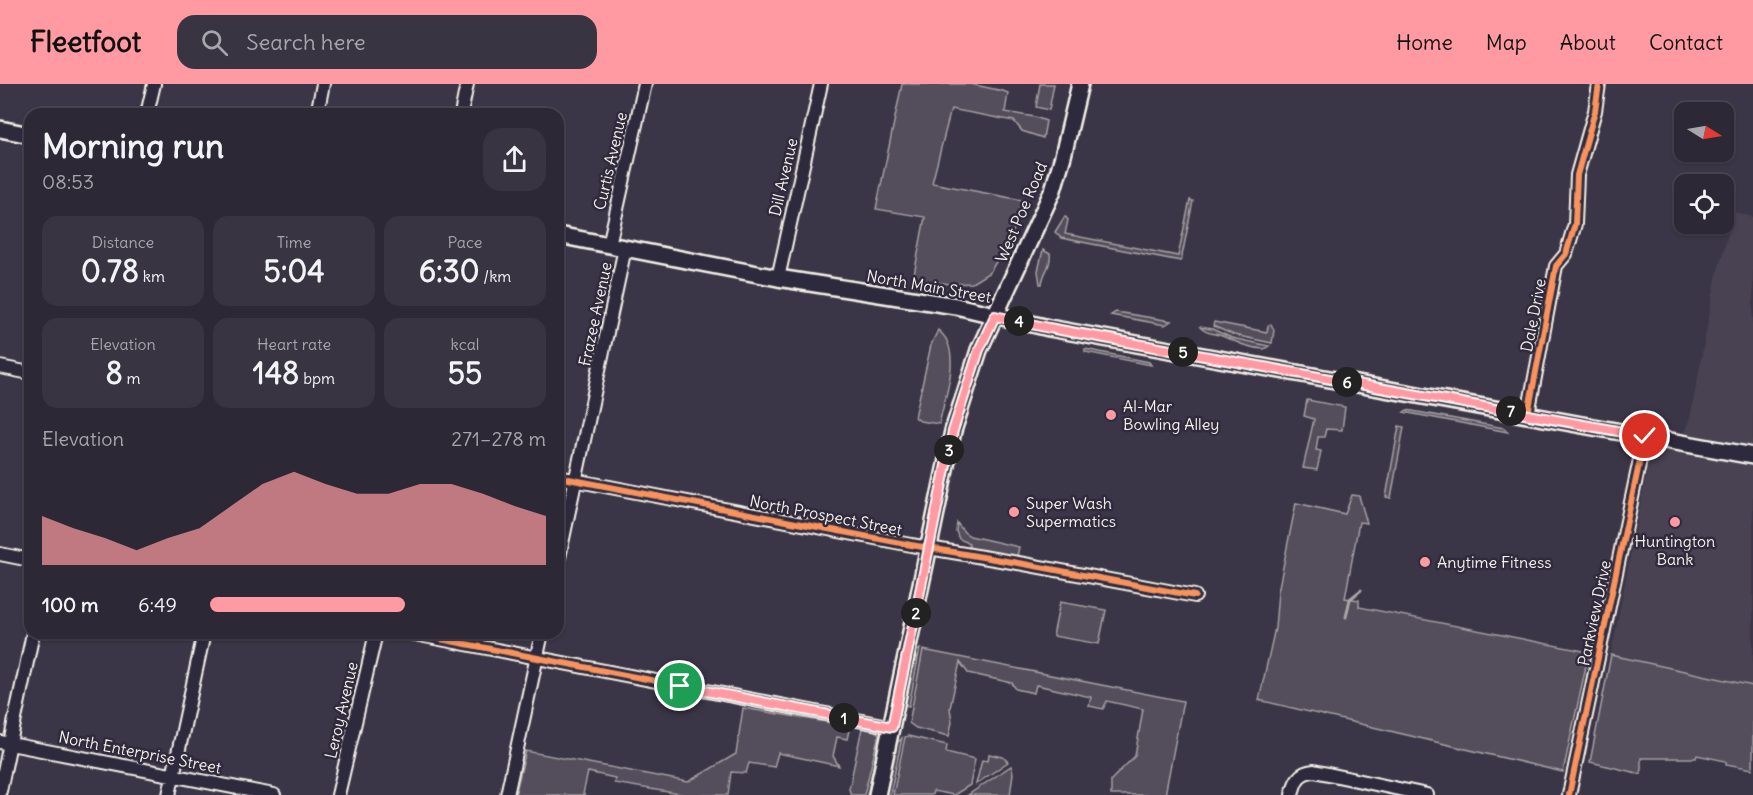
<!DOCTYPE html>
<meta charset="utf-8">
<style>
body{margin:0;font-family:Delius,sans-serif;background:#383441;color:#f1f3f6;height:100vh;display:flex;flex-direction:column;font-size:22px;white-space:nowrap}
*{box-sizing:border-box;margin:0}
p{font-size:20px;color:#a6a6ad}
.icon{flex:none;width:33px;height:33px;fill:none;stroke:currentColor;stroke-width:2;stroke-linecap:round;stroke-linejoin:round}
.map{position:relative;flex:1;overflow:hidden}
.sheet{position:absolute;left:24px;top:24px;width:540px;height:531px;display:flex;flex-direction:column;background:#2c2835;border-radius:18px;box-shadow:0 2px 4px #0004,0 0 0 2px #484450}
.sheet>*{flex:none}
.needle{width:39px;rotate:101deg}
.fabs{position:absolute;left:1674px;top:18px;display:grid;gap:12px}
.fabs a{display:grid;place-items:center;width:60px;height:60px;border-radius:12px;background:#2c2835;box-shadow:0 2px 4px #0004,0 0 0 2px #484450;font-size:30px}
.pin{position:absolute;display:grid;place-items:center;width:51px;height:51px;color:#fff;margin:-26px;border:3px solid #fff;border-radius:50%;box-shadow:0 2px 6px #0007}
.km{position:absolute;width:30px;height:30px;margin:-15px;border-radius:50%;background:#222;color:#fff;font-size:16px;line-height:30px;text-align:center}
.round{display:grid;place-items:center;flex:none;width:63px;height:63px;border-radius:18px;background:#383441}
.summary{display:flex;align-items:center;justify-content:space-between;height:102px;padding:0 18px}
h1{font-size:33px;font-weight:800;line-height:45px}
.stats{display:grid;grid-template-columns:repeat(3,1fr);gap:9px;height:102px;padding:6px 18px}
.stats div{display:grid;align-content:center;border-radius:15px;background:#383441;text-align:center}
.stats b{font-size:30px;font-weight:800}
.stats small{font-size:16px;font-weight:400}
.stats p{font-size:16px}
.chart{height:168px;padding:12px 18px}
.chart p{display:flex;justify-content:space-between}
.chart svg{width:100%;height:108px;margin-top:6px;fill:#ff9aa2;opacity:.7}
ul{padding:0 18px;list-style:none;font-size:20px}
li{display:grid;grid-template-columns:96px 72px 1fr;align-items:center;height:45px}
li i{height:15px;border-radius:8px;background:#ff9aa2}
header{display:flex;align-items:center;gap:36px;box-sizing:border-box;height:84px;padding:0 30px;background:#ff9aa2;color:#111}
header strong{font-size:28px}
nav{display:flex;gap:33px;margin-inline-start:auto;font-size:21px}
.search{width:420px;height:54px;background:#383441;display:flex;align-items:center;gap:15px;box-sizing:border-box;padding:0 21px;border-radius:18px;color:#a6a6ad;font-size:22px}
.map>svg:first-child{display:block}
.built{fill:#484352}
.green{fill:#534e5c;stroke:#a4a0a2;stroke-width:1.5}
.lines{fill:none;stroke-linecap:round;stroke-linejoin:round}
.stream{stroke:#aaa6a7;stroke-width:3}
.minor-casing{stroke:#f4f1e8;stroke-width:16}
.major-casing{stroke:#f4f1e8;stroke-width:20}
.minor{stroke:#2f2a3d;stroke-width:12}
.major{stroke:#2f2a3d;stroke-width:15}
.cycleway-casing{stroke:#2f2a3d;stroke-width:10}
.cycleway{stroke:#f8935d;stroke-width:6}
.route-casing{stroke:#fff;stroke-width:12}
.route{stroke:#ff9aa2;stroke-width:8}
.poi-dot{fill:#ff9aa2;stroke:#2f2a3d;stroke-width:2}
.labels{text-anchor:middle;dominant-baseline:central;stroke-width:5;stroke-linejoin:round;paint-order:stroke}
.street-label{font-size:16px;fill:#f4f1e8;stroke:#2f2a3d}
.poi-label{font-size:16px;fill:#f4f1e8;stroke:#2f2a3d;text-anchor:start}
</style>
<header>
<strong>Fleetfoot</strong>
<div class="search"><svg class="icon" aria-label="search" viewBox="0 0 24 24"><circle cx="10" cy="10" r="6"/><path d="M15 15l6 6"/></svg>Search here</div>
<nav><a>Home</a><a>Map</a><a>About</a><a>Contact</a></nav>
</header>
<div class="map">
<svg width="1753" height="711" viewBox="0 0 1753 711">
<rect width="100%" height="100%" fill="#3b3647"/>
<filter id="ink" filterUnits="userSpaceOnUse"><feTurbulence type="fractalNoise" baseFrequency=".0167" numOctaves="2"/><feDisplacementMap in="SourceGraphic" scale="12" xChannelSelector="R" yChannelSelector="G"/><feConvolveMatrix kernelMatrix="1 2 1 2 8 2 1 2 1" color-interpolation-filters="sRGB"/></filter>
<g filter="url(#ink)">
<path class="built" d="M1734 128 1753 133V602L1611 571 1652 362 1679 367 1691 330 1716 194Z"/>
<path class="green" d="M902 0H970L1003 7 1008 9 1005 28 1035 33 1046 37 1043 54 1022 47 1014 37 951 25 932 99 1027 117 1009 156 990 188 972 199 951 200 913 196 925 133 876 125Z
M1040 0H1054L1049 26 1036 23Z
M1190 116 1193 117 1181 177 1061 154 1055 148 1065 132 1068 136 1065 150 1178 172Z
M1043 166 1050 170C1052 182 1043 188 1042 200H1040L1038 187Z
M1116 228 1171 237 1165 241 1111 231Z
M1214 238 1267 248 1268 242 1271 240 1274 246 1272 259 1234 251 1213 242Z
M1200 243 1212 245 1232 254 1269 262 1264 265C1248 264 1236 258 1222 252 1213 249 1206 250 1200 243Z
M938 246C941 249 945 252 947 257 958 280 944 317 939 340L920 337 915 333 931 261Z
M1085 265 1149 278 1151 281 1085 268Z
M1307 316 1345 323 1342 346 1326 345 1324 353H1318L1316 366 1321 367 1317 386 1303 384 1314 335 1304 332Z
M1407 326 1504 344 1508 348 1404 328Z
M1399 342 1404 343 1391 414 1386 413Z
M1352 411 1359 412 1367 439 1359 438 1345 514 1359 516V523L1589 568 1563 688 1259 616 1275 544 1278 508 1296 419 1345 430Z
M957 439 964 448 970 452 1019 463 1017 472 1007 473 969 464V459L959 455 956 447Z
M1060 518 1106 526 1099 560 1053 552Z
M920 565 909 622 905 621 914 577H917L918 573H915L916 568Z
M923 566 1183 617 1165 711H1111V696L1135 672 1143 625 1107 617 1103 625 1089 622 1091 613 1036 601 1034 609 1016 605 1012 599 968 589 960 578 950 624 952 638 949 652 916 644 909 639Z
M1611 571 1753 602V682L1752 685 1726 680V677L1697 671 1696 674H1641V690L1590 678Z
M743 624 850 642 847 655 837 653 833 672 839 682 778 669 774 683 749 679 746 689 731 688 728 711H686L614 699 615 694 588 688 583 710 585 711H515L526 667 688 698 736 670Z
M862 644 874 646 879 650 864 711H851L849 705Z
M880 652 881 658 871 711H867Z
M908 652 947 661 946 668 975 675 970 701 954 711 933 707 932 711H893L905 653Z
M902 654 890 711H885L896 660Z
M989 670 1003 673 1008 678 976 700 982 676 988 677Z
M1011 682 1013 689 1010 711H968Z"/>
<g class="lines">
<path class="stream" d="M1346 533 1350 515 1361 506"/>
<defs>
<path id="minor" d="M147 30 154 0
M317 30 323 0
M461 30 467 0
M609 161 645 0
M778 194 821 0
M0 283 30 289
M1528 330 1556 182 1566 170 1575 140 1577 91 1595 27 1599 0
M558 393 911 461 1024 480 1195 512
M0 470 30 476
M558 478 625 164
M409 549 893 643
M0 658 274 711
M0 707 33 549
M169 711 204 549
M338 711 376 549
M507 711 542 549
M1292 711C1295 697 1299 688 1314 687L1427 711
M1569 711 1645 352"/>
<path id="major" d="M0 45 30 51
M558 151 778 194 956 222 1049 244 1753 372
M877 711 953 347 979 266 1053 106 1063 72 1080 0"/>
</defs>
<use href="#minor" class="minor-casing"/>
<use href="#major" class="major-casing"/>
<use href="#minor" class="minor"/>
<use href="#major" class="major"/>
<defs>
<path id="cycleway" d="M1528 330 1556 182 1566 170 1575 140 1577 91 1595 27 1599 0
M558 393 911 461 1024 480 1195 512
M409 549 893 643
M1569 711 1645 352"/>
</defs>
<use href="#cycleway" class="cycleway-casing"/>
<use href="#cycleway" class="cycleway"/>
</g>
</g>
<g class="lines" filter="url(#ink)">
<defs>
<path id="route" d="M680 602 892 643 953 347 979 266 995 232 1049 244 1645 352"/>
</defs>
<use href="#route" class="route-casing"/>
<use href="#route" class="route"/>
</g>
<g class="poi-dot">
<circle cx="1111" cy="331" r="6"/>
<circle cx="1014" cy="428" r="6"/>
<circle cx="1675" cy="438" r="6"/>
<circle cx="1425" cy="478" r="6"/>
</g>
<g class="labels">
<g class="street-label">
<text transform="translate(610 77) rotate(-77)">Curtis Avenue</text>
<text transform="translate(783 93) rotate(-77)">Dill Avenue</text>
<text transform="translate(1021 128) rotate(-67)">West Poe Road</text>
<text transform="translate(929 202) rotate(10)">North Main Street</text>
<text transform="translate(595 230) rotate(-78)">Frazee Avenue</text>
<text transform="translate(1533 231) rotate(-79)">Dale Drive</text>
<text transform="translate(826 431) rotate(11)">North Prospect Street</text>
<text transform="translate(1594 529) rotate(-78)">Parkview Drive</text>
<text transform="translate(341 626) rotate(-77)">Leroy Avenue</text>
<text transform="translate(140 668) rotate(11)">North Enterprise Street</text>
</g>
<g class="poi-label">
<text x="1123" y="322">Al-Mar<tspan x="1123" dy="18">Bowling Alley</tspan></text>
<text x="1026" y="419">Super Wash<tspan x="1026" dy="18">Supermatics</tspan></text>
<text x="1675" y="457" text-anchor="middle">Huntington<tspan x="1675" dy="18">Bank</tspan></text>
<text x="1437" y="478">Anytime Fitness</text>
</g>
</g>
</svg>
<div class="fabs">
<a><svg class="needle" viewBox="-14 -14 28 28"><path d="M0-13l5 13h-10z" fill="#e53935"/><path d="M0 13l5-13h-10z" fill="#a6a6ad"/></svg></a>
<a><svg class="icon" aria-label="locate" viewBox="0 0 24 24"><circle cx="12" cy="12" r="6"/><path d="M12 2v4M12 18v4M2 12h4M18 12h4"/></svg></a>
</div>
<div class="pin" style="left:680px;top:602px;background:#1e9e55"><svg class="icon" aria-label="arrive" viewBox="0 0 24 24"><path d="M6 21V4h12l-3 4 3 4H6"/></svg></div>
<div class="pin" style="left:1645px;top:352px;background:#d93025"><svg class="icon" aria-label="check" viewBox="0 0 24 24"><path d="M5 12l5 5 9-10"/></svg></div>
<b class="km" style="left:844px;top:634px">1</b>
<b class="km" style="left:916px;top:529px">2</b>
<b class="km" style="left:949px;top:366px">3</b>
<b class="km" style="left:1019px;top:237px">4</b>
<b class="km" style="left:1183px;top:268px">5</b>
<b class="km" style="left:1347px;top:298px">6</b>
<b class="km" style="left:1511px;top:327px">7</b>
<section class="sheet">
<div class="summary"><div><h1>Morning run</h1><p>08:53</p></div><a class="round"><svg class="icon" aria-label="share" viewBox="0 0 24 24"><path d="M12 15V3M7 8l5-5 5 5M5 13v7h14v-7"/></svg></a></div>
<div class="stats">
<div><p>Distance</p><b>0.78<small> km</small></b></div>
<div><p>Time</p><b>5:04</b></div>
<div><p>Pace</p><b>6:30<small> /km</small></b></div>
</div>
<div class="stats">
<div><p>Elevation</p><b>8<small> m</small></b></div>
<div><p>Heart rate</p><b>148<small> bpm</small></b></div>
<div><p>kcal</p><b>55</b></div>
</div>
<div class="chart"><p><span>Elevation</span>271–278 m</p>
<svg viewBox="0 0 160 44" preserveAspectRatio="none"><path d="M0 44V24L10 29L20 33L30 38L40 33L50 29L60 20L70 11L80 6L90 11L100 15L110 15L120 11L130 11L140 15L150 20L160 24V44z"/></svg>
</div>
<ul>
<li><b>100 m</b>6:49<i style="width:58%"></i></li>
</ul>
</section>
</div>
